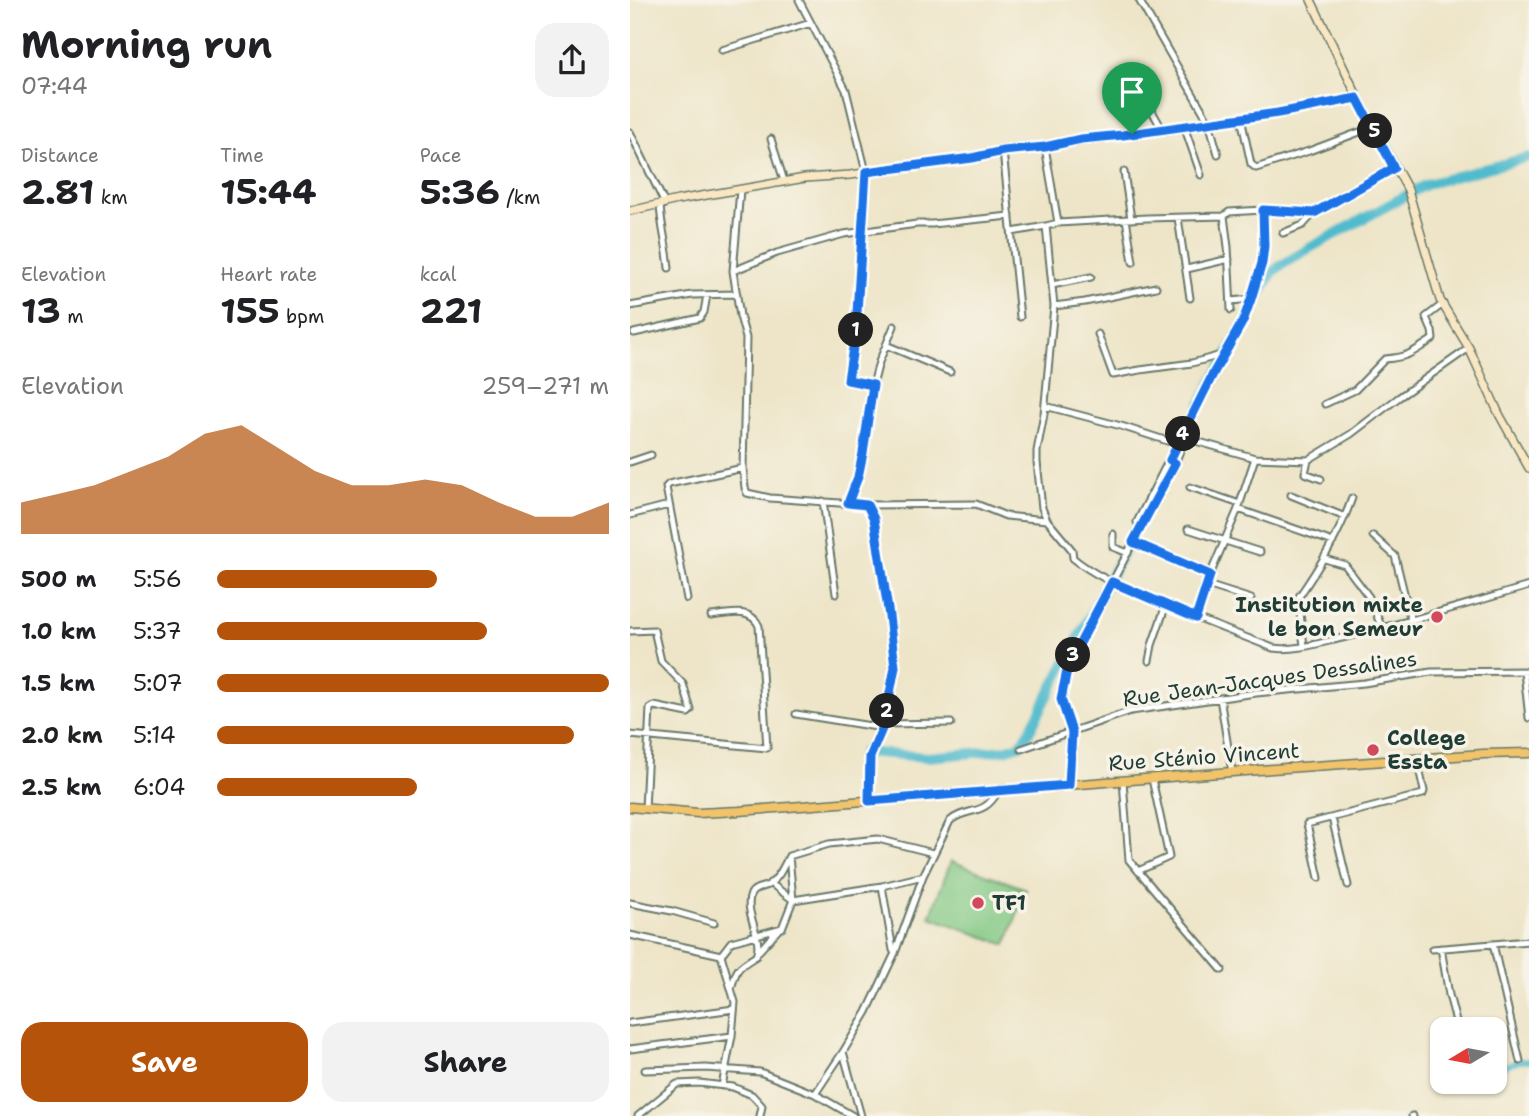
<!DOCTYPE html>
<meta charset="utf-8">
<style>
body{margin:0;font-family:"Shantell Sans",sans-serif;background:#f2f2f2;color:#202124;height:100vh;display:flex;flex-direction:column;font-size:26px;white-space:nowrap}
*{box-sizing:border-box;margin:0}
p{font-size:23px;color:#757577}
.icon{flex:none;width:38px;height:38px;fill:none;stroke:currentColor;stroke-width:2;stroke-linecap:round;stroke-linejoin:round}
.map{position:relative;flex:1;overflow:hidden}
.panel{display:flex;flex-direction:column;background:#fff;width:630px}
.panel>*{flex:none}
.needle{width:46px;rotate:260deg}
.fabs{position:absolute;left:800px;top:1017px;display:grid;gap:14px}
.fabs a{display:grid;place-items:center;width:77px;height:77px;border-radius:14px;background:#fff;box-shadow:0 2px 5px #0004;font-size:35px}
.pin{position:absolute;display:grid;place-items:center;width:60px;height:60px;color:#fff;margin:-72px -30px;border-radius:50% 50% 50% 0;rotate:-45deg;box-shadow:0 0 7px #0007}
.pin .icon{rotate:45deg}
.km{position:absolute;width:35px;height:35px;margin:-18px;border-radius:50%;background:#222;color:#fff;font-size:19px;line-height:35px;text-align:center}
.round{display:grid;place-items:center;flex:none;width:74px;height:74px;border-radius:21px;background:#f2f2f2}
.head{display:flex;align-items:center;justify-content:space-between;height:119px;padding:0 21px}
h1{font-size:38px;font-weight:700;line-height:52px}
.stats{display:grid;grid-template-columns:repeat(3,1fr);gap:10px;height:119px;padding:7px 21px}
.stats div{display:grid;align-content:center}
.stats b{font-size:35px;font-weight:700}
.stats small{font-size:19px;font-weight:400}
.stats p{font-size:19px}
.chart{height:196px;padding:14px 21px}
.chart p{display:flex;justify-content:space-between}
.chart svg{width:100%;height:126px;margin-top:7px;fill:#b45309;opacity:.7}
.button{display:flex;gap:14px;margin-top:auto;padding:14px 21px}
.button a{flex:1;height:80px;border-radius:21px;background:#b45309;color:#fff;font-size:28px;font-weight:700;line-height:80px;text-align:center}
.button a+a{background:#f2f2f2;color:#202124}
ul{padding:0 21px;list-style:none;font-size:23px}
li{display:grid;grid-template-columns:112px 84px 1fr;align-items:center;height:52px}
li i{height:18px;border-radius:9px;background:#b45309}
main{display:flex;flex:1;min-height:0}
.map>svg:first-child{display:block}
.pitch{fill:#82c883;stroke:#50825c;stroke-width:2}
.lines{fill:none;stroke-linecap:round;stroke-linejoin:round}
.canal{stroke:#51bbcd;stroke-width:6}
.river{stroke:#51bbcd;stroke-width:10}
.street-casing{stroke:#677868;stroke-width:9}
.secondary-casing{stroke:#677868;stroke-width:10}
.primary-casing{stroke:#677868;stroke-width:11}
.street{stroke:#fff;stroke-width:5}
.secondary{stroke:#f9e7c3;stroke-width:7}
.primary{stroke:#f1c36a;stroke-width:8}
.route-casing{stroke:#fff;stroke-width:14}
.route{stroke:#1a73e8;stroke-width:9}
.poi-dot{fill:#d1495b;stroke:#f7f3e8;stroke-width:2.5}
.labels{text-anchor:middle;dominant-baseline:central;stroke-width:7;stroke-linejoin:round;paint-order:stroke}
.poi-label{font-size:21px;font-weight:bold;fill:#1f3d34;stroke:#f7f3e8;text-anchor:start}
.street-label{font-size:21px;fill:#1f3d34;stroke:#f7f3e8}
</style>
<main>
<section class="panel">
<div class="head"><div><h1>Morning run</h1><p>07:44</p></div><a class="round"><svg class="icon" aria-label="share" viewBox="0 0 24 24"><path d="M12 15V3M7 8l5-5 5 5M5 13v7h14v-7"/></svg></a></div>
<div class="stats">
<div><p>Distance</p><b>2.81<small> km</small></b></div>
<div><p>Time</p><b>15:44</b></div>
<div><p>Pace</p><b>5:36<small> /km</small></b></div>
</div>
<div class="stats">
<div><p>Elevation</p><b>13<small> m</small></b></div>
<div><p>Heart rate</p><b>155<small> bpm</small></b></div>
<div><p>kcal</p><b>221</b></div>
</div>
<div class="chart"><p><span>Elevation</span>259–271 m</p>
<svg viewBox="0 0 160 44" preserveAspectRatio="none"><path d="M0 44V33L10 30L20 27L30 22L40 17L50 9L60 6L70 14L80 22L90 27L100 27L110 25L120 27L130 33L140 38L150 38L160 33V44z"/></svg>
</div>
<ul>
<li><b>500 m</b>5:56<i style="width:56%"></i></li>
<li><b>1.0 km</b>5:37<i style="width:69%"></i></li>
<li><b>1.5 km</b>5:07<i style="width:100%"></i></li>
<li><b>2.0 km</b>5:14<i style="width:91%"></i></li>
<li><b>2.5 km</b>6:04<i style="width:51%"></i></li>
</ul>
<div class="button"><a>Save</a><a>Share</a></div>
</section>
<div class="map">
<svg width="899" height="1116" viewBox="0 0 899 1116">
<rect width="100%" height="100%" fill="#f7f3e8"/>
<filter id="ink" filterUnits="userSpaceOnUse"><feTurbulence type="fractalNoise" baseFrequency=".0143" numOctaves="2"/><feDisplacementMap in="SourceGraphic" scale="14" xChannelSelector="R" yChannelSelector="G"/><feConvolveMatrix kernelMatrix="1 2 1 2 8 2 1 2 1" color-interpolation-filters="sRGB"/></filter>
<filter id="wash" filterUnits="userSpaceOnUse"><feTurbulence type="fractalNoise" baseFrequency=".00686" numOctaves="4" result="noise"/><feDisplacementMap in="SourceGraphic" scale="28" xChannelSelector="R" yChannelSelector="G"/><feGaussianBlur stdDeviation="1.57" result="paint"/><feColorMatrix in="noise" values="0 0 0 0 0 0 0 0 0 0 0 0 0 0 0 0 0 1.4 0 .05"/><feComposite in="paint" operator="in"/></filter>
<g filter="url(#wash)">
<rect width="100%" height="100%" fill="#eee5c8"/>
<path class="pitch" d="M321 861 396 889 376 945 300 917Z"/>
<g class="lines">
<path class="canal" d="M864 1070 890 1061H899"/>
<path class="river" d="M570 405 628 298 642 273 650 266 678 249 797 184 899 157
M233 752 298 757 375 750 390 745 397 736 494 551 513 512"/>
</g>
</g>
<g filter="url(#ink)">
<g class="lines">
<defs>
<path id="street" d="M169 0 216 90 236 172 226 328 218 381 243 385 234 453 228 477 217 503
M509 0 579 122 588 154
M92 50 181 23
M504 78 532 129
M611 118 621 164 626 168 679 151 743 127
M554 126 571 175
M0 132 35 204
M141 139 154 181
M415 147 428 223 416 226 424 306 414 414 407 451V462L412 508 417 520 442 550 443 558C465 576 490 586 515 597 557 615 600 631 643 648 666 651 689 643 712 638 775 623 837 604 899 586
M373 151 390 317
M494 172 501 219
M110 190 103 271 110 316 116 338 113 468 115 488 117 493 140 498 237 505 346 504 376 516 417 520
M30 205C31 226 37 246 39 268
M594 216 598 247 601 310
M548 218 560 298
M496 219 503 262
M428 223 517 218 594 216 599 212 633 210 684 213 764 168
M382 232 416 226
M653 233 673 225 684 213
M557 269 599 259
M103 271 147 253 214 234 287 224H302L380 216
M422 285 461 277
M601 301 621 299
M0 306 62 295 107 294
M424 306 455 302 526 287
M4 333 70 318 74 312 77 295
M468 334 483 375 510 370 562 363 595 354
M256 345 320 372
M243 385 249 362 264 326
M695 404 725 390 755 359C779 357 783 352 803 339L802 331 796 317 813 304
M415 406 491 426 550 445
M678 460 675 473 691 479
M0 462 21 455
M560 487 610 504
M661 495 715 517
M193 501 206 594
M237 505 244 519 251 561 259 616 265 667 254 724 240 757 239 801
M608 509 703 542
M0 515 39 505
M507 522 584 372 613 321 621 299 632 263 634 246 633 210
M558 529 630 552
M483 534V547L498 553
M743 536 765 556 781 621
M503 543 580 575
M695 559 715 565 739 597 752 628
M577 585 621 599
M57 599 36 487 39 484 113 468
M566 618 580 575 608 509 625 458
M0 631 24 630 31 661 53 684 61 710 58 713 24 706 20 708 15 809
M674 646 668 598C690 566 709 535 722 498
M519 661 522 645 536 605
M894 672 899 718
M590 698 602 772
M166 714 253 728
M254 724 321 723
M0 735 137 748 129 626C121 607 98 614 81 616
M391 749 501 711 626 693 734 683 801 672 899 671
M493 781 499 860 592 970
M439 785 442 732 431 699 438 666 545 463 555 438 625 458 678 460 721 434 768 398 839 348
M702 818 718 885
M508 871 539 857 522 779
M293 876 252 886 163 900 159 856 199 844 248 839 303 853
M689 878 677 824 793 794 794 791 787 759
M252 886 263 950 265 953
M0 903 42 911 84 923
M0 935 91 955
M863 944 890 1061
M811 948 819 995 828 1029
M802 949 899 941
M129 951 148 930
M101 989C107 967 107 968 126 956 134 937 113 912 121 894 124 887 134 888 140 884 150 877 154 865 159 856
M0 1023 104 1009
M0 1049 102 1036
M213 1052 231 1116
M15 1070 76 1068 130 1072 185 1094 223 1116
M92 1086 102 1036 105 1002 91 955 101 942 152 928 163 900 140 883
M185 1094 213 1052 237 1012 265 953 293 876 320 821C337 806 354 818 368 791
M8 1116 47 1084 69 1083 103 1087 122 1095 132 1106 130 1116
M782 1116H783"/>
<path id="secondary" d="M681 0 728 98 778 190 810 300 839 348 869 414 899 468
M0 211 48 200 175 178 220 175 342 158 373 151 415 147 451 139 493 135 648 113 728 98"/>
<path id="primary" d="M0 807 68 813 109 811 602 772 853 754 899 753"/>
</defs>
<use href="#street" class="street-casing"/>
<use href="#secondary" class="secondary-casing"/>
<use href="#primary" class="primary-casing"/>
<use href="#street" class="street"/>
<use href="#secondary" class="secondary"/>
<use href="#primary" class="primary"/>
</g>
</g>
<g class="lines" filter="url(#ink)">
<defs>
<path id="route" d="M727 98 764 168 684 213 633 210 634 246 632 263 621 299 613 321 584 372 540 460 545 463 503 542 580 575 566 618 482 582 438 666 431 699 442 732 439 785 239 801 240 757 254 724 265 667 259 616 244 519 237 505 218 503 228 477 233 453 243 385 218 380 226 328 236 172 342 158 373 151 415 147 451 139 493 135 648 113Z"/>
</defs>
<use href="#route" class="route-casing"/>
<use href="#route" class="route"/>
</g>
<g class="poi-dot">
<circle cx="807" cy="617" r="7"/>
<circle cx="743" cy="750" r="7"/>
<circle cx="348" cy="903" r="7"/>
</g>
<g class="labels">
<g class="poi-label">
<text x="793" y="605" text-anchor="end">Institution mixte<tspan x="793" dy="24">le bon Semeur</tspan></text>
<text x="757" y="738">College<tspan x="757" dy="24">Essta</tspan></text>
<text x="362" y="903">TF1</text>
</g>
<g class="street-label">
<text transform="translate(640 679) rotate(-8)">Rue Jean-Jacques Dessalines</text>
<text transform="translate(574 757) rotate(-4)">Rue Sténio Vincent</text>
</g>
</g>
</svg>
<div class="fabs">
<a><svg class="needle" viewBox="-14 -14 28 28"><path d="M0-13l5 13h-10z" fill="#e53935"/><path d="M0 13l5-13h-10z" fill="#757577"/></svg></a>
</div>
<div class="pin" style="left:502px;top:134px;background:#1e9e55"><svg class="icon" aria-label="arrive" viewBox="0 0 24 24"><path d="M6 21V4h12l-3 4 3 4H6"/></svg></div>
<b class="km" style="left:226px;top:330px">1</b>
<b class="km" style="left:257px;top:711px">2</b>
<b class="km" style="left:443px;top:655px">3</b>
<b class="km" style="left:553px;top:434px">4</b>
<b class="km" style="left:745px;top:131px">5</b>
</div>
</main>
